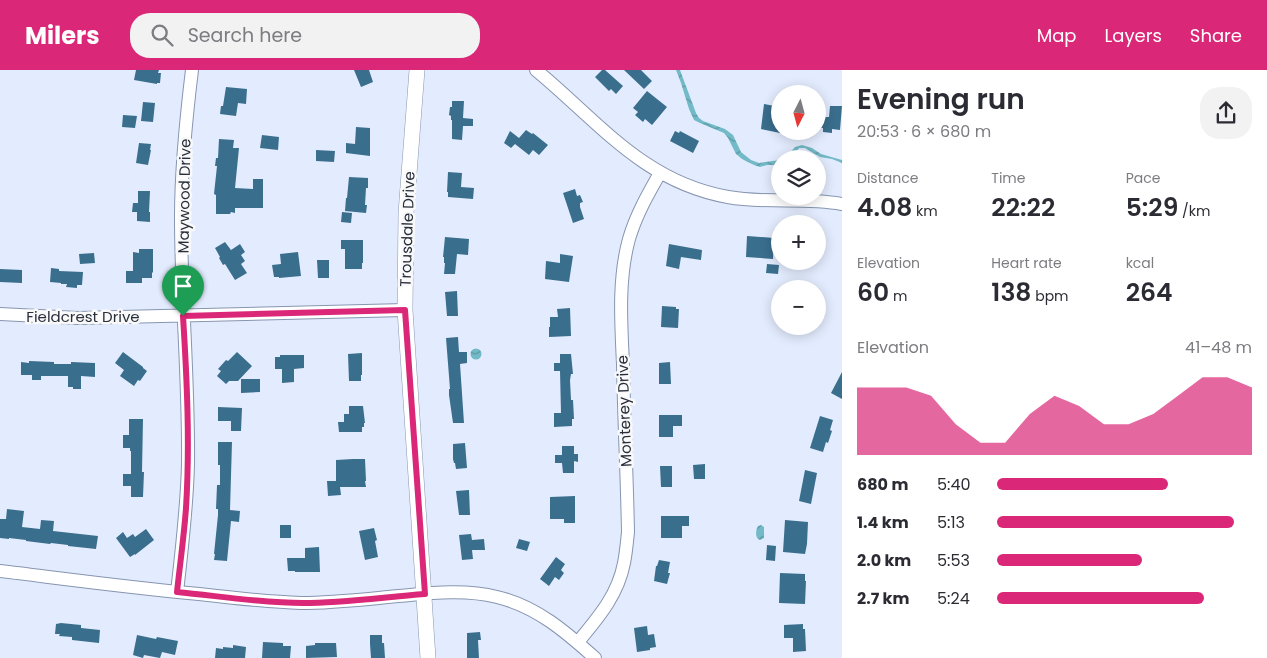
<!DOCTYPE html>
<meta charset="utf-8">
<style>
body{margin:0;font-family:Poppins,sans-serif;background:#f2f2f3;color:#2b2b33;height:100vh;display:flex;flex-direction:column;font-size:19px;white-space:nowrap}
*{box-sizing:border-box;margin:0}
p{font-size:16px;color:#7c7c81}
.icon{flex:none;width:28px;height:28px;fill:none;stroke:currentColor;stroke-width:2;stroke-linecap:round;stroke-linejoin:round}
.map{position:relative;flex:1;overflow:hidden}
.side{display:flex;flex-direction:column;background:#fff;width:425px}
.side>*{flex:none}
.needle{width:32px;rotate:186deg}
.fabs{position:absolute;left:771px;top:15px;display:grid;gap:10px}
.fabs a{display:grid;place-items:center;width:55px;height:55px;border-radius:50%;background:#fff;box-shadow:0 2px 12px #0003;font-size:25px}
.pin{position:absolute;display:grid;place-items:center;width:42px;height:42px;color:#fff;margin:-51px -21px;border-radius:50% 50% 50% 0;rotate:-45deg;box-shadow:0 0 5px #0007}
.pin .icon{rotate:45deg}
.round{display:grid;place-items:center;flex:none;width:52px;height:52px;border-radius:20px;background:#f2f2f3}
.overview{display:flex;align-items:center;justify-content:space-between;height:85px;padding:0 15px}
h1{font-size:28px;font-weight:600;line-height:38px}
.figures{display:grid;grid-template-columns:repeat(3,1fr);gap:8px;height:85px;padding:5px 15px}
.figures div{display:grid;align-content:center}
.figures b{font-size:25px;font-weight:600}
.figures small{font-size:14px;font-weight:400}
.figures p{font-size:14px}
.chart{height:140px;padding:10px 15px}
.chart p{display:flex;justify-content:space-between}
.chart svg{width:100%;height:90px;margin-top:5px;fill:#db2777;opacity:.7}
ul{padding:0 15px;list-style:none;font-size:16px}
li{display:grid;grid-template-columns:80px 60px 1fr;align-items:center;height:38px}
li i{height:12px;border-radius:6px;background:#db2777}
header{display:flex;align-items:center;gap:30px;box-sizing:border-box;height:70px;padding:0 25px;background:#db2777;color:#fff}
header strong{font-size:24px}
nav{display:flex;gap:28px;margin-inline-start:auto;font-size:18px}
.search{width:350px;height:45px;background:#f2f2f3;display:flex;align-items:center;gap:12px;box-sizing:border-box;padding:0 18px;border-radius:20px;color:#7c7c81;font-size:19px}
main{display:flex;flex:1;min-height:0}
.map>svg:first-child{display:block}
.water{fill:url(#water-waves)}
.building{fill:#3a6e8d}
.lines{fill:none;stroke-linecap:round;stroke-linejoin:round}
.minor-casing{stroke:#8795b1;stroke-width:14}
.tertiary-casing{stroke:#8795b1;stroke-width:16}
.minor{stroke:#fff;stroke-width:12}
.tertiary{stroke:#fff;stroke-width:15}
.route-casing{stroke:#fff;stroke-width:10}
.route{stroke:#db2777;stroke-width:6}
.labels{text-anchor:middle;dominant-baseline:central;stroke-width:5;stroke-linejoin:round;paint-order:stroke}
.street-label{font-size:15px;fill:#282e3a;stroke:#f9f9f9}
</style>
<header>
<strong>Milers</strong>
<div class="search"><svg class="icon" aria-label="search" viewBox="0 0 24 24"><circle cx="10" cy="10" r="6"/><path d="M15 15l6 6"/></svg>Search here</div>
<nav><a>Map</a><a>Layers</a><a>Share</a></nav>
</header>
<main>
<div class="map">
<svg width="842" height="588" viewBox="0 0 842 588">
<defs>
<pattern id="water-waves" width="16" height="10" patternUnits="userSpaceOnUse" patternTransform="scale(1.25)"><rect width="16" height="10" fill="#72bac7"/><path d="M0 5q4-4 8 0t8 0" fill="none" stroke="#5e98a3"/></pattern>
</defs>
<rect width="100%" height="100%" fill="#e3ecfe"/>
<path class="water" d="M676 0H680L696 43 699 48 703 51 725 59 733 65 741 82 751 90 759 93 780 90V94L776 95H767L760 97 754 95 742 89 736 84 728 68 724 63 700 53 694 50 689 39 681 13Z
M802 75 812 78 821 84 842 90V93L832 89 820 87 805 78H799C794 85 791 89 782 89L789 84 795 77Z
M470.5 284a5.5 5.5 0 1 1 11 0a5.5 5.5 0 1 1-11 0Z
M761 455 764 457V468L760 470 758 469C755 466 756 459 758 456Z"/>
<path class="building" d="M136 0H159L158 3H161L160 13H157V14L134 10Z
M354 0H369L373 12 361 17Z
M602 0H605L623 16 616 24 611 19 609 21 595 7Z
M624 0H641L652 11 644 19Z
M226 17 247 19 246 34 238 33 236 46 220 44 221 36H223Z
M647 21 667 37 652 55 645 49 643 52 635 45 638 42 633 38Z
M452 31H464L463 48 473 49V56H463L462 70 452 69V50H451V46L449 45 450 37H452Z
M143 32 155 33 153 52 141 51Z
M764 34 780 37V63L761 59Z
M830 36H842L840 60 832 59V63L823 62V58H818V47H829Z
M123 45 137 46 135 58 122 57Z
M356 57 370 58V86L346 83V73L355 74Z
M526 60 532 64 533 63 548 75 539 85 533 80 529 85 515 74 511 78 504 73 510 61 519 68Z
M675 61 679 63 680 61 699 71 693 83 670 71Z
M262 65 279 67 278 80 260 78Z
M219 69 234 70 233 78H239L235 118 253 119V109H263V138H235V143L231 142 230 144H216V125L214 124 217 96H215L216 88H218Z
M139 73 151 74 150 80H151L148 95 136 93Z
M316 80 335 81 334 92 316 91Z
M448 102 462 103 461 117 474 118 473 129 448 127V122H447Z
M349 107 368 108V118H366L365 135H367L366 143 345 141 346 128H347Z
M575 119 577 126 580 125 583 132 580 133V137L584 149 573 153 563 123Z
M138 121H150L149 142H150V152L137 151V142H132L133 133H138Z
M342 142 352 143 351 153 341 152Z
M747 166 774 168 773 189 746 187Z
M445 167 469 169 468 185 457 184 455 204H444L445 193H444V187H443Z
M341 170H363V193H362V199H345V179H341Z
M225 172 231 180 240 174 245 182 241 185 245 191 241 194 247 203 235 210 225 194 223 195 219 188 220 187 215 178Z
M669 174 702 180 701 190 681 187 679 199 666 196Z
M139 179H153V203L152 202V208H142V213H126V201H133V182L139 183Z
M298 182 301 206 279 208V207H274L272 195 281 194 280 184Z
M94 183 95 193 80 194 79 184Z
M560 184 573 186 569 212 545 209 546 191 560 193Z
M317 190H329V208H318Z
M767 194 779 195 778 204 766 203Z
M51 198 59 199V201L83 202 82 215H77V218L66 217 67 214H61V213L50 212Z
M0 199 22 200V213L0 212Z
M457 221 458 246H447L445 222Z
M662 236 676 237V239H679L678 258 661 257Z
M570 238 571 266 549 267V257H550V247H558L557 239Z
M458 267 459 282H467V293L460 294 464 353H453L449 325V319H450L446 268Z
M123 282 143 297V298L147 301 140 311 138 310 134 316 120 306 124 300 115 293Z
M237 282 252 296 238 311H229L226 314 217 306 221 301 218 299 226 290 228 291Z
M362 283V305H361V311H349L348 284Z
M560 284H571L573 304H571L570 310 571 330H573L574 349H572V356L554 357V343H561L560 301H554V293H560Z
M280 285H304V298L294 299V312L282 313V299H275V287H280Z
M29 291 54 292V294H71V292L95 293V307L81 306V319H73V317H68V306H41V310H32V305H21V292L29 293Z
M670 292 671 314H659V293Z
M842 302V329L831 323Z
M241 309H260V322L241 323Z
M349 336H363L365 353H364V357H362V362H339L338 352H344V344H349Z
M218 337 242 338 241 361H231V351H218Z
M659 345H682V356H673V367H659Z
M820 346 833 350 830 360 832 361 828 373 826 372 823 382 810 378Z
M129 349H143L142 402H144L143 427H131V416H123V404H131V381H130V378H123V365H129Z
M218 372H232L230 440 240 441 239 452 231 451 227 491 214 490 215 484H214L218 445V439H216L217 415H220V395H218Z
M465 373 467 398 456 399 455 393H454L453 389V374Z
M562 376H574V384H578V392L574 391V403H563L562 393H555V385H562Z
M353 389H365L366 411H365L366 417H340L341 425 328 426 327 411H336V390Z
M705 394V409H694L693 395Z
M660 396H672V417H661Z
M805 400 817 403 811 434 799 431Z
M469 420 470 445H459L456 421Z
M575 426V453H564V449H550V427Z
M7 439 24 441 22 457 40 459 41 450 54 451 53 461 98 466 96 479 68 476V475L51 473 50 474 26 471V470L9 468V469L0 468V449H6Z
M661 446H689V456H682V468H661Z
M785 450 808 452 807 474 805 484 783 482Z
M280 455H291V468H280Z
M374 458 377 470 375 471 378 487 365 490 359 461Z
M146 459 154 470 135 485V484L130 487 116 468 123 462 127 468 133 464 135 467Z
M471 464 472 470 484 469 485 480H472L473 489 462 490 459 465Z
M519 469 530 472 527 481 516 478Z
M767 475 776 476 775 491 766 490Z
M319 477 320 502H295V501H288L287 488H305V478Z
M556 487 565 494 561 500 564 503 559 510 555 507 549 516 540 509Z
M659 490 670 492 668 503H670L667 514 654 511 656 496H657Z
M780 503 805 504V511H806L805 534 779 533Z
M61 553 81 555V558L100 560 99 573 72 570V567L59 566 60 564H55L56 554Z
M803 554V559H805L806 581 793 582V568H784V555Z
M647 556 648 565 654 564 656 577 650 578V580L637 582 634 558Z
M480 562 481 570H478L479 588H467V563Z
M137 565 156 569 157 567 178 571 175 585 162 582 160 588 144 585 143 588 133 585Z
M370 565H382V573H384L385 588H371L370 574Z
M263 572 283 573V576H291L290 588H262Z
M315 573H336L337 587 306 588V576L315 575Z
M233 575 246 577 245 588H215L216 578 223 579V577L233 578Z"/>
<g class="lines">
<defs>
<path id="minor" d="M536 0C598 51 643 112 728 127 766 134 804 127 842 134
M0 244 78 248 405 240
M0 501C66 509 133 518 199 524 233 528 267 532 301 533 333 533 366 529 399 526 431 523 465 519 497 527 536 536 566 562 595 588
M177 522C182 479 187 437 188 394 189 312 181 230 181 147 181 98 186 49 192 0
M578 572C598 548 618 525 624 493 626 483 627 472 628 462 627 406 624 350 623 294 621 252 618 209 629 169 636 145 648 124 660 103"/>
<path id="tertiary" d="M417 0 406 143 405 240 428 588"/>
</defs>
<use href="#minor" class="minor-casing"/>
<use href="#tertiary" class="tertiary-casing"/>
<use href="#minor" class="minor"/>
<use href="#tertiary" class="tertiary"/>
</g>
<g class="lines">
<defs>
<path id="route" d="M405 240 425 524C384 527 344 533 303 533 261 533 219 526 177 522 180 494 184 466 186 438 190 374 187 310 183 246Z"/>
</defs>
<use href="#route" class="route-casing"/>
<use href="#route" class="route"/>
</g>
<g class="labels">
<g class="street-label">
<text transform="translate(184 126) rotate(-89)">Maywood Drive</text>
<text transform="translate(407 159) rotate(-88)">Trousdale Drive</text>
<text x="83" y="246">Fieldcrest Drive</text>
<text transform="translate(624 341) rotate(-92)">Monterey Drive</text>
</g>
</g>
</svg>
<div class="fabs">
<a><svg class="needle" viewBox="-14 -14 28 28"><path d="M0-13l5 13h-10z" fill="#e53935"/><path d="M0 13l5-13h-10z" fill="#7c7c81"/></svg></a>
<a><svg class="icon" aria-label="layers" viewBox="0 0 24 24"><path d="M12 4l9 5-9 5-9-5zM3 14l9 5 9-5"/></svg></a>
<a>+</a>
<a>−</a>
</div>
<div class="pin" style="left:183px;top:246px;background:#1e9e55"><svg class="icon" aria-label="arrive" viewBox="0 0 24 24"><path d="M6 21V4h12l-3 4 3 4H6"/></svg></div>
</div>
<section class="side">
<div class="overview"><div><h1>Evening run</h1><p>20:53 · 6 × 680 m</p></div><a class="round"><svg class="icon" aria-label="share" viewBox="0 0 24 24"><path d="M12 15V3M7 8l5-5 5 5M5 13v7h14v-7"/></svg></a></div>
<div class="figures">
<div><p>Distance</p><b>4.08<small> km</small></b></div>
<div><p>Time</p><b>22:22</b></div>
<div><p>Pace</p><b>5:29<small> /km</small></b></div>
</div>
<div class="figures">
<div><p>Elevation</p><b>60<small> m</small></b></div>
<div><p>Heart rate</p><b>138<small> bpm</small></b></div>
<div><p>kcal</p><b>264</b></div>
</div>
<div class="chart"><p><span>Elevation</span>41–48 m</p>
<svg viewBox="0 0 160 44" preserveAspectRatio="none"><path d="M0 44V11L10 11L20 11L30 15L40 29L50 38L60 38L70 24L80 15L90 20L100 29L110 29L120 24L130 15L140 6L150 6L160 11V44z"/></svg>
</div>
<ul>
<li><b>680 m</b>5:40<i style="width:67%"></i></li>
<li><b>1.4 km</b>5:13<i style="width:93%"></i></li>
<li><b>2.0 km</b>5:53<i style="width:57%"></i></li>
<li><b>2.7 km</b>5:24<i style="width:81%"></i></li>
</ul>
</section>
</main>
